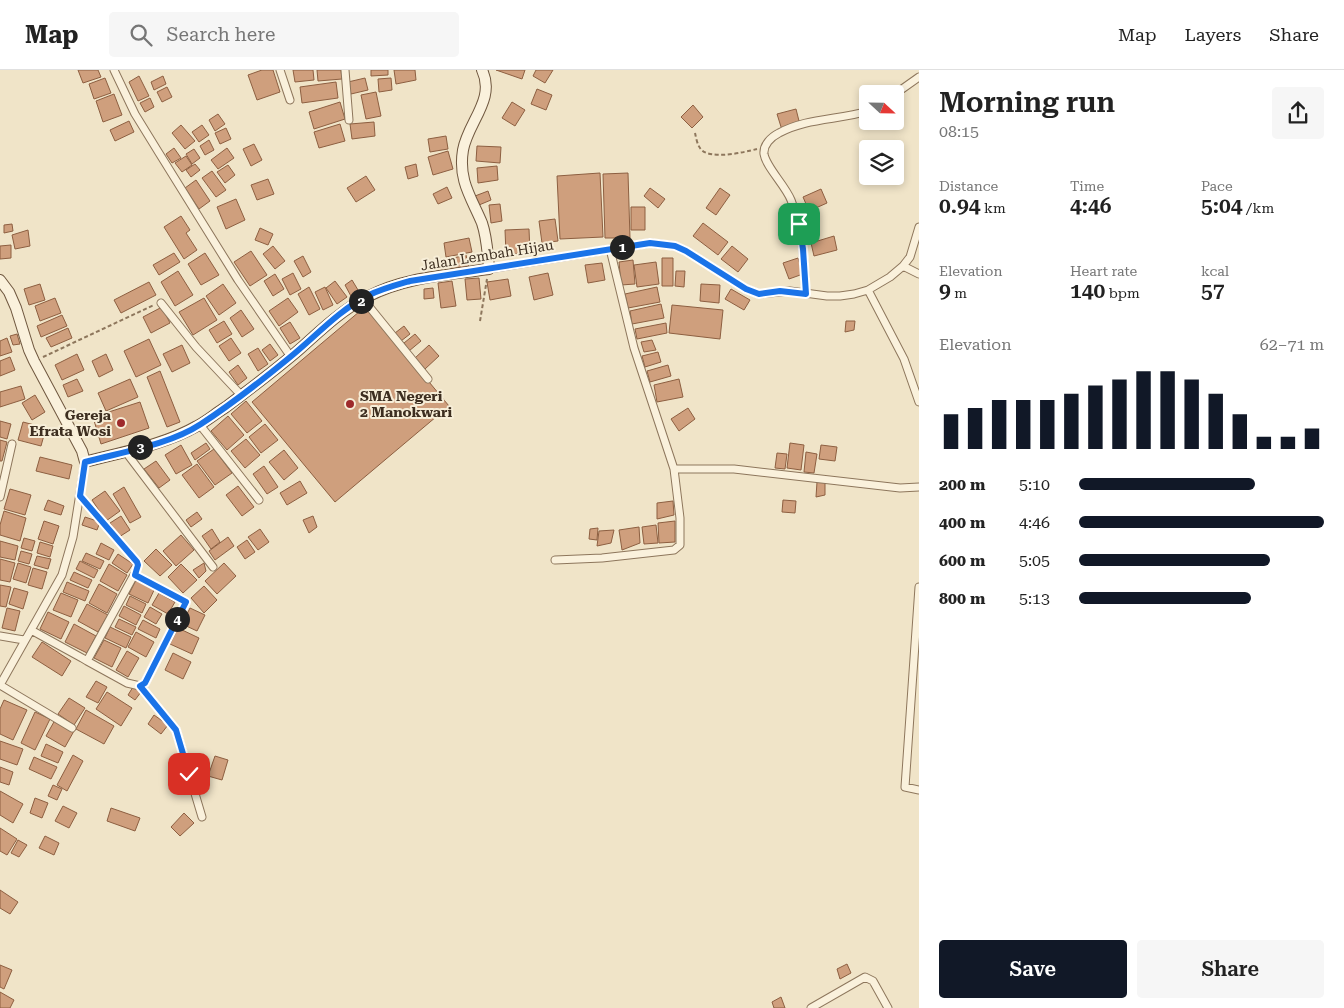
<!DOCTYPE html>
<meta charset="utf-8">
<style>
body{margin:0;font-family:"Roboto Serif",serif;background:#f6f6f6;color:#222;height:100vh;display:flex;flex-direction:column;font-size:19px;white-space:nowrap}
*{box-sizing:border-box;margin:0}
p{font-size:16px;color:#767676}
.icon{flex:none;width:28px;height:28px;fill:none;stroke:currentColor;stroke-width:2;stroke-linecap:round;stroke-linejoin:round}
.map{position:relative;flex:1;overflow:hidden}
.details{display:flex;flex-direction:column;background:#fff;width:425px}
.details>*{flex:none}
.needle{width:32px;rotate:112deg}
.tools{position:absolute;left:859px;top:15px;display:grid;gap:10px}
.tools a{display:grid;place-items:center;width:45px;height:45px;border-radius:5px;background:#fff;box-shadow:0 2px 8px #0003;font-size:25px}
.pin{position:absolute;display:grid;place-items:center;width:42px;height:42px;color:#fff;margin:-21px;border-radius:10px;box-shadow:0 2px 8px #0006}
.km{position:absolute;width:25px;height:25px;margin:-12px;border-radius:50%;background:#222;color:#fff;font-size:14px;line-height:25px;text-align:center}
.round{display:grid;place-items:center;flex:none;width:52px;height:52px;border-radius:5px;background:#f6f6f6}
.summary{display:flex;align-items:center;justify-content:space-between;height:85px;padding:0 20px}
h1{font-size:28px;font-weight:600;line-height:38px}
.metrics{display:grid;grid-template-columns:repeat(3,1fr);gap:8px;height:85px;padding:5px 20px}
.metrics div{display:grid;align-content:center}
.metrics b{font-size:21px;font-weight:600}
.metrics small{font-size:14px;font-weight:400}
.metrics p{font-size:14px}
.chart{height:140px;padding:10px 20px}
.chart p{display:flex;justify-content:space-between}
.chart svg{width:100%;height:90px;margin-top:5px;stroke:#111827;stroke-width:6}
.cta{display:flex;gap:10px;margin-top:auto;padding:10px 20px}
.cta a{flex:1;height:58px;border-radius:5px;background:#111827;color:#fff;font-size:20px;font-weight:600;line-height:58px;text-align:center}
.cta a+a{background:#f6f6f6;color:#222}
ul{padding:0 20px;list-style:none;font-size:16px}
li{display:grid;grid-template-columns:80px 60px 1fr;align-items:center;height:38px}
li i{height:12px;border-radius:6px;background:#111827}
header{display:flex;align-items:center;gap:30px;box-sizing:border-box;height:70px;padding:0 25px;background:#fff;border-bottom:1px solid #e0e0e0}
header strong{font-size:24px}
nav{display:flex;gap:28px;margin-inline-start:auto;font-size:18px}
.search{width:350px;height:45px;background:#f6f6f6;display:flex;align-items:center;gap:12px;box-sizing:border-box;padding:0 18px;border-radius:5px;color:#767676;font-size:19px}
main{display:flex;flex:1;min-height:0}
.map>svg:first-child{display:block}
.building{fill:#cf9f7d;stroke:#8d5f41}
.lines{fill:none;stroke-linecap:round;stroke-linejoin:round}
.street-casing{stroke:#8d765c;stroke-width:9}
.secondary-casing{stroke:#6f573f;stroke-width:12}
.path{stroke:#8d765c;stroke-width:2;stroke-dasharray:4 2.5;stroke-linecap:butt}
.street{stroke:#faf1dc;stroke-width:7}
.secondary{stroke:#faf1dc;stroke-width:10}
.route-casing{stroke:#fff;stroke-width:10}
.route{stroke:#1a73e8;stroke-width:6}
.poi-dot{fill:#9e2a2b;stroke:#f7eed8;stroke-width:2}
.labels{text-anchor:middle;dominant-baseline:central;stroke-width:4;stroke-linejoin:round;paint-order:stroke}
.street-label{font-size:14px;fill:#3d2e20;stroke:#f7eed8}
.poi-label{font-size:14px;font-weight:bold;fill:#3d2e20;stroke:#f7eed8;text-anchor:start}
</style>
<header>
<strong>Map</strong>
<div class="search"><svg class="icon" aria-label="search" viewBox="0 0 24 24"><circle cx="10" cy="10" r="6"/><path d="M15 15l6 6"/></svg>Search here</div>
<nav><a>Map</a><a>Layers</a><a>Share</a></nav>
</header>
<main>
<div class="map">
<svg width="919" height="938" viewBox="0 0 919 938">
<rect width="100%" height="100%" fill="#f0e4c8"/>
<path class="building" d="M78 0H98L101 7 83 13Z
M262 0H273L280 22 257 30 248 5Z
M293 0H313L314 10 295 12Z
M317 0H341L342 9 318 11Z
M371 0H388V5L371 6Z
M394 0H415L416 10 396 14Z
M496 0H525L522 9Z
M536 0H553L545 13 533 6Z
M139 6 149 26 138 31 129 12Z
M163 6 166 14 154 20 151 12Z
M105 8 111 23 94 29 89 14Z
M365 8 368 20 351 24 348 12Z
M391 8 392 20 379 22 378 9Z
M336 12 338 28 302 33 300 17Z
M167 17 172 27 162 32 157 22Z
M537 19 552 25 546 40 531 34Z
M376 22 381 46 366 49 361 25Z
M114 24 122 45 103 52 96 31Z
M150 28 154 37 145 42 140 33Z
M340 32 345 49 314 59 309 42Z
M512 32 525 40 515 56 502 48Z
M693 35 703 47 692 58 681 47Z
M796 39 800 55 782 60 777 44Z
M218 44 225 54 215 61 209 50Z
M129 51 134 62 115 71 110 60Z
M374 52 375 66 352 69 350 54Z
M340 54 345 71 319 78 314 62Z
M181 55 195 71 185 79 172 63Z
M202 55 209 65 199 72 192 62Z
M226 58 231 69 220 74 215 63Z
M446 66 448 79 430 82 428 69Z
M209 70 214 80 205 85 200 76Z
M254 74 262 90 251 96 243 79Z
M477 76 501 77 500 93 476 91Z
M174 78 181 88 172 93 166 84Z
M227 78 234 88 218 99 211 90Z
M194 79 200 88 192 94 186 84Z
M448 81 453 99 433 105 428 87Z
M186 86 192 95 182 102 175 93Z
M195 94 200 100 191 107 186 100Z
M416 94 418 106 408 109 405 97Z
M228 95 235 105 225 113 217 102Z
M497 96 498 110 478 113 477 98Z
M212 101 226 120 216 127 202 108Z
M600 103 603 167 560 169 557 106Z
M628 103 630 168H605L603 104Z
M366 106 375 120 356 132 347 118Z
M268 109 274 124 257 130 251 115Z
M196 110 210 131 199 139 185 118Z
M447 117 452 128 438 134 433 124Z
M650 118 665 129 658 138 644 126Z
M720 118 730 125 716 145 706 138Z
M821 119 827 133 809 141 803 127Z
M488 121 491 130 479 135 475 126Z
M236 129 245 150 226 159 217 137Z
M500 134 502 151 491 153 489 135Z
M631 137H645V160H631Z
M181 146 190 160 186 163 197 180 184 189 164 157Z
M555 149 558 171 542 173 539 151Z
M703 153 728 172 718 185 693 166Z
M12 154 13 161 4 163V155Z
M260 158 273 164 268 175 255 170Z
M529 159 530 183 506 184 505 160Z
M28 160 30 176 15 179 12 165Z
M834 166 837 180 814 186 811 173Z
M469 168 472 182 446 187 444 173Z
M11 175V188L0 189V176Z
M273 176 285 191 275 199 263 184Z
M732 176 748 189 738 202 721 189Z
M251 181 267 205 250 216 234 192Z
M174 183 180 192 159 205 153 195Z
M205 183 219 205 201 215 188 194Z
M466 185 469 198 452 202 449 189Z
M303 186 311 202 303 207 294 191Z
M662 188H673V216H662Z
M798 188 803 204 789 209 783 193Z
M633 190 635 214 621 215 619 192Z
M656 192 659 214 637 217 634 195Z
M602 193 605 210 588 213 585 195Z
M178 201 193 225 175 236 161 212Z
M676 201H685L684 217 675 216Z
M293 203 301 219 290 225 282 209Z
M548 203 553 225 534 230 529 207Z
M275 204 284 219 273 226 264 211Z
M479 208 481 229 467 230 465 209Z
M508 209 511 226 490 230 487 212Z
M352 210 361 225 353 230 345 215Z
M335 211 347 227 337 234 326 218Z
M452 211 456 236 441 238 438 213Z
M149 212 156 225 121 243 114 230Z
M40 214 45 230 29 235 24 219Z
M223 214 236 233 219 245 206 226Z
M701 214 720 215 719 233 700 231Z
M309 217 320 239 309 245 298 224Z
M325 217 333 235 323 240 315 222Z
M657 217 660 232 628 238 625 224Z
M433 218 434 228 424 229V219Z
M731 219 750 230 744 240 725 229Z
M55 228 61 243 40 251 35 236Z
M204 228 217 250 193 265 179 242Z
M288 228 298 242 279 256 269 241Z
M661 234 664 248 632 254 630 241Z
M672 235 723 240 720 269 669 263Z
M366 236 449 336 335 432 252 332Z
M162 237 170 253 151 263 143 247Z
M241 240 254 259 242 267 230 248Z
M62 245 67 256 41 267 37 256Z
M224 251 232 264 217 273 209 260Z
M846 251H855L854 260 845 262Z
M290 252 300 268 290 274 280 258Z
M666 253 667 263 637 269 635 259Z
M404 256 410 264 401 271 395 263Z
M68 258 72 268 51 277 46 268Z
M17 264 20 274 13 275 10 266Z
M415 264 421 271 409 281 404 273Z
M7 268 12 282 0 286V271Z
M231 268 241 283 229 291 219 276Z
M149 269 161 295 136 307 124 281Z
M652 270 656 280 644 282 641 272Z
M270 274 278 285 270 291 262 280Z
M182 275 190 293 172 302 163 284Z
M429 275 439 286 425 299 415 288Z
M258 278 268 294 258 301 248 284Z
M658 282 661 292 645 297 642 286Z
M77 284 84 300 62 310 55 295Z
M106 284 113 300 99 307 92 291Z
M10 287 15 300 0 306V291Z
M238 295 247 308 238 315 229 302Z
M668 295 671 306 650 312 647 301Z
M160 301 180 352 167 357 147 307Z
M77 309 83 321 68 327 63 315Z
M130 309 138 327 106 341 98 323Z
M679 309 683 327 657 332 654 315Z
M21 316 25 329 0 337V322Z
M35 325 45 342 32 350 22 333Z
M246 331 262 351 247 363 231 344Z
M140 332 149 358 101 374 93 347Z
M688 338 695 349 679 361 671 349Z
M228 346 244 365 227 380 211 361Z
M0 351 11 354 7 369 0 367Z
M23 352 46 358 41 376 18 370Z
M265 354 278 370 261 383 249 367Z
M246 369 260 385 245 398 231 381Z
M0 370 7 372 2 391H0Z
M206 373 210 379 195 390 191 383Z
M790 373 804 375 801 400 787 398Z
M181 375 192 395 176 404 165 385Z
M821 375 837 377 835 391 819 389Z
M214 379 232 403 215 415 197 391Z
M284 380 298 398 284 410 269 392Z
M806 382 817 384 814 403 804 402Z
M777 383 787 384 785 399 775 398Z
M40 387 72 395 69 409 36 401Z
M156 391 170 410 159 418 144 399Z
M197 394 214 417 199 428 182 405Z
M264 396 278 417 267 424 253 404Z
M300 411 307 423 287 435 280 423Z
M825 411V425L816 427 817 412Z
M238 416 254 437 242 446 226 425Z
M124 417 141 447 130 453 113 424Z
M10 419 31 425 25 445 4 439Z
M105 421 120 441 106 451 92 430Z
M48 430 64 436 61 445 44 440Z
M783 430 796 431 795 443 782 442Z
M673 431 674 445 657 449V433Z
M4 441 26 448 20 471 0 465V455Z
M197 442 202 449 191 457 186 450Z
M121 446 130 460 119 467 110 453Z
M313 446 317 457 309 463 303 450Z
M85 447 100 452 97 460 82 455Z
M44 451 59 456 53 474 38 469Z
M675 451V472L659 473 658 453Z
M656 455 658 473 644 474 642 457Z
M639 457 640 473 622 480 619 460Z
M598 458 597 470 589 469 590 459Z
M212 459 220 472 211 479 202 466Z
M260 459 269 472 258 480 248 467Z
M614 460 611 473 597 476 599 461Z
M181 465 194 480 176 496 163 481Z
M228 467 234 476 215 490 209 481Z
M24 468 35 471 32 481 21 478Z
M247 470 255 482 245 489 237 477Z
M0 471 18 476 15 490 0 487Z
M40 472 53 476 50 487 37 483Z
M101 473 114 480 109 490 96 484Z
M156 479 172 495 160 506 144 491Z
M21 481 32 484 29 494 18 491Z
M86 483 104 491 100 499 82 491Z
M118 484 133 494 127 503 112 493Z
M37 486 51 489 48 499 34 495Z
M0 489 15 493 10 512 0 510Z
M80 491 98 500 94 508 76 499Z
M18 493 31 497 26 513 13 509Z
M204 493 206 501 199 508 193 500Z
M224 493 236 506 217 524 205 511Z
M109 494 127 505 118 521 100 511Z
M181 494 197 510 183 523 168 507Z
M33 498 47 502 42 519 28 515Z
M74 502 92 510 88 518 70 510Z
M136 510 155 518 148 533 129 524Z
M67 512 89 521 85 531 63 522Z
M99 514 117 524 107 543 89 533Z
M0 515 11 517 6 537 0 536Z
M204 516 217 530 204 543 191 528Z
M14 518 28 522 23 539 9 534Z
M61 523 78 530 71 547 53 540Z
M159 523 175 532 168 544 152 535Z
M130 526 146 534 142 543 126 535Z
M87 534 108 545 98 562 78 551Z
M124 536 141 545 136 555 119 546Z
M150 537 162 544 156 554 144 547Z
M7 538 20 541 15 561 2 558Z
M190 538 205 545 197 561 182 554Z
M48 542 69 552 61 569 40 559Z
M119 549 136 557 132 565 115 557Z
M143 550 160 559 156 568 138 559Z
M74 554 96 566 87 583 65 572Z
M110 557 131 567 126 578 105 568Z
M178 558 199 568 192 584 170 574Z
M136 562 154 572 146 587 128 577Z
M104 570 121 578 112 597 94 588Z
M42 572 71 591 62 606 32 587Z
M127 581 139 588 128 607 116 600Z
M173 583 191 592 183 609 165 600Z
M96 611 107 617 98 633 86 627Z
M133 617 141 622 135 630 128 625Z
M107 622 132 638 121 656 96 639Z
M69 628 85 638 74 655 58 644Z
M4 630 27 640 13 670 0 664V639Z
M86 640 114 656 104 674 76 659Z
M35 642 50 649 35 680 21 673Z
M154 645 168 655 161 664 148 654Z
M55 650 74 661 65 677 46 666Z
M0 671 23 679 17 695 0 689Z
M46 674 63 682 58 693 41 686Z
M73 685 83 691 67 721 57 715Z
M215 686 228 690 222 710 208 706Z
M34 687 57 697 51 709 29 699Z
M0 697 13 702 9 715 0 712Z
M53 715 62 719 57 730 48 726Z
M0 721 23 734 13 753 0 745Z
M35 728 48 733 42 748 30 743Z
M63 736 77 743 69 758 55 751Z
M111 738 140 748 135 761 107 751Z
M184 743 194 753 180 766 171 757Z
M0 758 17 769 7 785 0 781Z
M45 766 59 773 54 785 39 778Z
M18 770 27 775 19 787 11 783Z
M0 820 18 832 10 844 0 838Z
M847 894 851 903 840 909 837 899Z
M0 895 12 900 4 919 0 917Z
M0 922 14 930 10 938H0Z
M781 927 785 938H774L772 932Z"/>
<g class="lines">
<defs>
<path id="street" d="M114 0 135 44 159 83 238 210 291 287
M280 0 290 30
M345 0 349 50
M895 24 919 7
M903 196 919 204
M489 199 650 173 675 176 686 181 746 219 759 224 790 221 827 226H840L854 224 868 220 890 207 903 196 910 187 919 157
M868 220 904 289 919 332
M806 224C804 191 803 160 791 130 785 115 766 97 764 84 763 75 771 67 779 63 806 48 839 50 868 41
M363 229 428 309
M161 233 196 277 241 325
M200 355 259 430
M125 381 213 497
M674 399H734L900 418 919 417
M0 427 12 374
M555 490 602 488 674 480 680 475V448L674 399 634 278 610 179
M919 517 905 717 919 720
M31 560 82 588 87 591 127 613 140 616 145 613 186 532 134 505 87 591
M0 566 24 570
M0 615 62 505 73 467 85 392
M0 615 72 658
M140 616 176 660 202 747
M811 938 865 907 873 911 888 938"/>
<path id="secondary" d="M0 210 9 222 16 238 29 280 34 291 82 381 85 392C122 382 164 375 197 356 207 351 216 343 226 337 251 318 277 299 301 278 321 260 342 240 367 227 404 207 448 205 489 199 488 184 487 168 482 153 471 127 458 110 463 80 468 52 496 29 482 0"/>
</defs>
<use href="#street" class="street-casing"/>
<use href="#secondary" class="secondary-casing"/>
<path class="path" d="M695 63C696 67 697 74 700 78 708 91 745 82 757 79
M480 251 487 209
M43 287 154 235
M87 434 137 492V498"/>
<use href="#street" class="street"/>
<use href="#secondary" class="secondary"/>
</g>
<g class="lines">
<defs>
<path id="route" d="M189 704 176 660 140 616 145 613 186 532 135 505 138 495 137 492 80 426 85 392C122 382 169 375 201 354 232 334 261 311 289 288 315 267 338 241 367 226 381 219 396 215 410 211L650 173 675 176 686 181 746 219 759 224 780 221 806 224 803 179 799 154"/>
</defs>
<use href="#route" class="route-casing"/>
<use href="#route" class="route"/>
</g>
<g class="poi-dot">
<circle cx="350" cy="334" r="5"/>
<circle cx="121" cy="353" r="5"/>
</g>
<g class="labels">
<g class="street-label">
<text transform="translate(487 185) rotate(-9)">Jalan Lembah Hijau</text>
</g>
<g class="poi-label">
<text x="360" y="326">SMA Negeri<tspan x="360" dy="16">2 Manokwari</tspan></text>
<text x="111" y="345" text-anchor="end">Gereja<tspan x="111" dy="16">Efrata Wosi</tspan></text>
</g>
</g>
</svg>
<div class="tools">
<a><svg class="needle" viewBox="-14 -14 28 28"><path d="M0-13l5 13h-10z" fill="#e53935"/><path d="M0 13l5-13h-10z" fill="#767676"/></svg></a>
<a><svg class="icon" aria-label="layers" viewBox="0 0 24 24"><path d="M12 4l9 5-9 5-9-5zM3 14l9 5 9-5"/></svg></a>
</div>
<div class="pin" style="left:799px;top:154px;background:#1e9e55"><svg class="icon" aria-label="arrive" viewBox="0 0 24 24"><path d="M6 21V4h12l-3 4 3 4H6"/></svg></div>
<div class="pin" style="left:189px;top:704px;background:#d93025"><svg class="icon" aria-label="check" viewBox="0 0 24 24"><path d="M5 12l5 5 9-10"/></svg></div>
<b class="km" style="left:622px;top:177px">1</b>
<b class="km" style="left:361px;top:231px">2</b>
<b class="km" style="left:140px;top:377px">3</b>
<b class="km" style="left:177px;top:549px">4</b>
</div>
<section class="details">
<div class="summary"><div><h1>Morning run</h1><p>08:15</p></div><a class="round"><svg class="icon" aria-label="share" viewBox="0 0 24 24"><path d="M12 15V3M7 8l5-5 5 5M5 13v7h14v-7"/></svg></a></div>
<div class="metrics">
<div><p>Distance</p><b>0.94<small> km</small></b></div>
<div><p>Time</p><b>4:46</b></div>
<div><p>Pace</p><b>5:04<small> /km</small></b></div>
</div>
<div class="metrics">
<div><p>Elevation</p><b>9<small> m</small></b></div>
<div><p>Heart rate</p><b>140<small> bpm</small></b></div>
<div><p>kcal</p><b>57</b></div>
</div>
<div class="chart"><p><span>Elevation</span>62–71 m</p>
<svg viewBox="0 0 160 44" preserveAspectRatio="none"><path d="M5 44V27M15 44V24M25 44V20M35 44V20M45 44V20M55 44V17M65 44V13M75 44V10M85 44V6M95 44V6M105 44V10M115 44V17M125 44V27M135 44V38M145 44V38M155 44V34"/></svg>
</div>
<ul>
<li><b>200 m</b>5:10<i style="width:72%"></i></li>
<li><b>400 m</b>4:46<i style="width:100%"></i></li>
<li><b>600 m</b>5:05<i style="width:78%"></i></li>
<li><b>800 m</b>5:13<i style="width:70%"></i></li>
</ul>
<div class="cta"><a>Save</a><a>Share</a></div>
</section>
</main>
